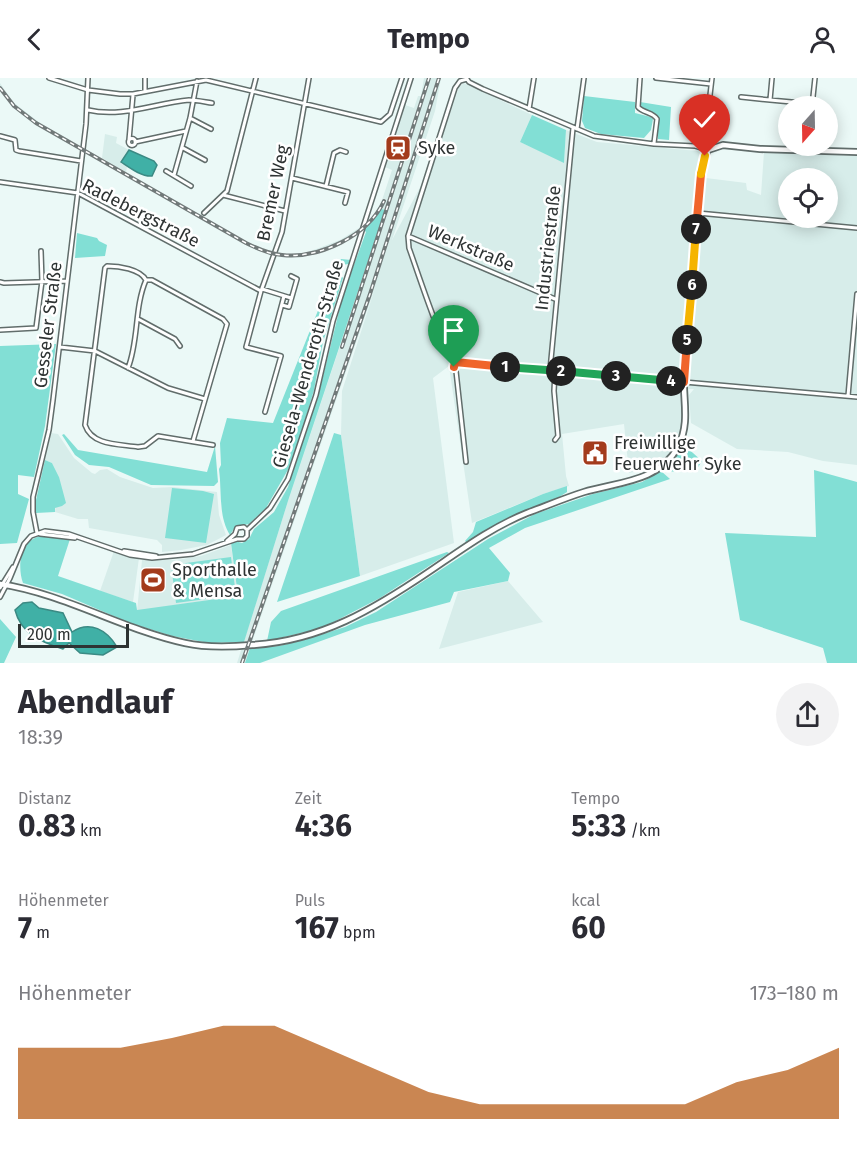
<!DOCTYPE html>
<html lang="de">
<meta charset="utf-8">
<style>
body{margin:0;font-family:"Fira Sans",sans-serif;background:#f2f2f3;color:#2b2b33;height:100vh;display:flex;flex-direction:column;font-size:22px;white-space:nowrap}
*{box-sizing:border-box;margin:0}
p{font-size:20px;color:#7c7c81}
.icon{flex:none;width:33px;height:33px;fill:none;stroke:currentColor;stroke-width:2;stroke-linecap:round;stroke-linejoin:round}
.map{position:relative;height:585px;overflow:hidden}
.panel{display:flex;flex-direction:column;background:#fff;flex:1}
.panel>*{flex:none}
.needle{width:39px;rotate:200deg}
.tools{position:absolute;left:778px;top:18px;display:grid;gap:12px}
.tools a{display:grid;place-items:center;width:60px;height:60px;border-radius:50%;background:#fff;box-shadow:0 3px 15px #0003;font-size:30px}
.scale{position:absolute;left:18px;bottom:15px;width:111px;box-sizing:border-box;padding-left:6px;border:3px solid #2e3333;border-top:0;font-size:16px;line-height:21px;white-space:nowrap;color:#2e3333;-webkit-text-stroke:4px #fff;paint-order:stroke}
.pin{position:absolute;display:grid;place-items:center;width:51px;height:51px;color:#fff;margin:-62px -26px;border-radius:50% 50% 50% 0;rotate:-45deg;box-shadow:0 0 6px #0007}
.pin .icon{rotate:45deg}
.km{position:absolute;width:30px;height:30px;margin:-15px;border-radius:50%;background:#222;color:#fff;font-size:16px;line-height:30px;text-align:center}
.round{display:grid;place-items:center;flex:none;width:63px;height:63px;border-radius:32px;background:#f2f2f3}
.summary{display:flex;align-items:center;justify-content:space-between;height:102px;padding:0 18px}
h1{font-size:33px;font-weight:700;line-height:45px}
.figures{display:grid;grid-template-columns:repeat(3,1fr);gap:9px;height:102px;padding:6px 18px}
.figures div{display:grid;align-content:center}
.figures b{font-size:30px;font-weight:700}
.figures small{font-size:16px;font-weight:400}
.figures p{font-size:16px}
.chart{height:168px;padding:12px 18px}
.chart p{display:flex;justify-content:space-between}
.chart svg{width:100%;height:108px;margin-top:6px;fill:#b45309;opacity:.7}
header{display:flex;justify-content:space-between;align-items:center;height:78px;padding:0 18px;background:#fff;font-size:27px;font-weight:700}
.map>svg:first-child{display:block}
.built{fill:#d7edea;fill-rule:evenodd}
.green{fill:#82dfd5}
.water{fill:#40b0a6;stroke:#3b8a84;stroke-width:1.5}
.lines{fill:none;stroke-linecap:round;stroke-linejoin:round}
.minor-casing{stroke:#616d6b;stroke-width:6}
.secondary-casing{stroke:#616d6b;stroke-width:8}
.minor{stroke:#fff;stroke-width:3}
.secondary{stroke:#fff;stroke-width:4.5}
.rail-casing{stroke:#717979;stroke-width:4}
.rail{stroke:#fff;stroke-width:1.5;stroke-dasharray:4.5;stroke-linecap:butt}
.split-1-casing{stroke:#fff;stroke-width:12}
.split-2-casing{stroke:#fff;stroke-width:12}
.split-3-casing{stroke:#fff;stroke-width:12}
.split-4-casing{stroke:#fff;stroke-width:12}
.split-5-casing{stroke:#fff;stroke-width:12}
.split-6-casing{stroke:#fff;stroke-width:12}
.split-7-casing{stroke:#fff;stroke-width:12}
.split-8-casing{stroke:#fff;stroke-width:12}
.split-9-casing{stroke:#fff;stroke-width:12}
.split-1{stroke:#f0652b;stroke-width:8}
.split-2{stroke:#22a559;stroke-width:8}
.split-3{stroke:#22a559;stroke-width:8}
.split-4{stroke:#22a559;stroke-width:8}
.split-5{stroke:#f0652b;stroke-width:8}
.split-6{stroke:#f5b400;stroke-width:8}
.split-7{stroke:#f5b400;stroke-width:8}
.split-8{stroke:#f0652b;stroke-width:8}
.split-9{stroke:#f5b400;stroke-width:8}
.labels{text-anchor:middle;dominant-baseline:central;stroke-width:5;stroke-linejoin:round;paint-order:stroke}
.poi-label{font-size:18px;fill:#2e3333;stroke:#fff;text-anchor:start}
.street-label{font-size:18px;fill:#2e3333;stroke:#fff}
</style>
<header><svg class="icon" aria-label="back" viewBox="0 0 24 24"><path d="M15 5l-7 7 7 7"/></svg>Tempo<svg class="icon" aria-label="person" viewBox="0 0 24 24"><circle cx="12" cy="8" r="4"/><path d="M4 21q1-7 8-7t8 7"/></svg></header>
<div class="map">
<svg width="857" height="585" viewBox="0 0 857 585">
<rect width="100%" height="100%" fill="#ebf9f7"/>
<path class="built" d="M424 0H441L435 33 392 162 433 85 459 9 464 5 532 37 520 64 564 84 566 52 597 64 698 73 700 75 698 99 746 105 747 112 761 117 764 74 857 78V387L823 383 788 374 737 371 691 345 689 317 694 311H681L683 343 680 360 672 375 660 388 629 395 624 346 562 356 566 398 569 408 543 416 472 445 449 288 433 300 454 465 360 498 341 357 342 313 376 207 250 570 245 585H237L288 423 356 220 381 131 375 140 359 155 341 166 304 178 284 179 270 176 246 166 39 49 15 30 0 12V5L13 24 40 45 247 164 272 175 283 176H302L319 170 340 162 367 145 380 128 392 92 385 89 405 27 414 30 418 18H421ZM789 100H828V140H789Z
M105 56 117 59 116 65 129 72 121 84 127 89 126 94 102 80Z
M51 355 58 356 74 380 92 395 95 396 100 392 107 391 120 399 153 410 173 409 217 414 219 437 226 457 207 467 181 472 162 474V467L157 462 89 450 88 441H78L55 434 59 399 52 385 45 382Z
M231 467 238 518 137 533 142 482H176L201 478Z
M114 473 139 480 133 524 100 513Z
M508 503 543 544 439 571 458 514Z"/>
<path class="green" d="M584 18 635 24V35L651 39 653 41 651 52 644 60 601 56 585 50 582 43Z
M640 24 671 29 669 62 658 61 656 36 640 30Z
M532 37 566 52 564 85 520 64Z
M381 131 385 132 288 423 244 564 209 565 172 558 130 545 62 516 23 505C17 488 20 462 41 458 51 457 61 460 70 461L58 498 136 525 137 532 238 518 231 465 235 463 242 465 249 461 254 451 274 434 288 409 318 319 343 217 366 154 363 151Z
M77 155 97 160 99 163 107 167 105 178 75 180Z
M341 181 351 182 349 186 341 187 338 191 339 195 343 200 323 264 314 312 293 383 266 430 249 446 235 449 230 457C218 438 222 413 219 391L221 387 220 365 227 340 273 345 333 195Z
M56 266 45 348 34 399 18 397V416L29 421 17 465 0 466V268Z
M334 355 341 357 360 498 277 524Z
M64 356 78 372 207 394 215 368 218 404 214 408 151 407 109 389 89 387 75 377 62 357Z
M684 367 702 383 697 391 668 394 666 390Z
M45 382 52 385 59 399 66 425 62 428 55 430V434L36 435V422Z
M814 392 857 404V585H827L823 570 740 542 725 455 816 459Z
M661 393 670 401 525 450 489 470 510 495 508 503 454 514 450 524 365 547 260 585H245L250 570 279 568 304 562 345 549 376 534 488 461 535 436 593 416 642 404Z
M567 408V414L556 421 511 439 467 465 465 463 473 454 476 444 543 416Z
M172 410 203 413 214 416 206 465 165 460Z
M447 474 449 475 380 520 322 550 267 563 271 544 281 533Z
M231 479 236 517 176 525 171 487Z
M0 541 16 559 4 585H0Z"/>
<path class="water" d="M129 72 154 83 157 87 152 98C142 99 130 90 121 84Z
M32 524 39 530 63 535 72 554C90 542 107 552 117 569L103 577 80 575 69 565 63 571C41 564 21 556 15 532L23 525Z"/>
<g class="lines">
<defs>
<path id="minor" d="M49 0 88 12 120 16H133L206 2 381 44 390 36 402 0
M145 0V13
M640 0 638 29C643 35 653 34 657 41L654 65
M656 0 711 6
M772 0 770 22 813 26
M467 1 469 4 483 11 594 58 654 66 695 68 704 71 706 76
M741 19 770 22
M812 28 815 0
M529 31 534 0
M88 32C122 40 155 25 189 22 196 22 205 24 212 25
M708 34 712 0
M190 40 211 51
M577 51 584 0
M0 58 15 62 16 72 19 73 81 83
M128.5 64a3.5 3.5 0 1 1 7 0a3.5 3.5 0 1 1-7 0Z
M129 62 133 17
M135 64 186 53
M183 70 205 82
M166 93 191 108
M174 97 190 40 197 3
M292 100 348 114 345 125
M0 104 78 115 261 213
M326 108 334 75 340 72 346 74
M223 117 285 133
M204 135 227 113 256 0
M698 135 857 150
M408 158 555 221
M0 204 4 205 67 203
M262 211 291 220
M282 227 289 229 297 201 291 198
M138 241 175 261 180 268
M0 252 36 250 42 203 41 173
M275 252 284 218
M60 269 95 273 168 310 205 321
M455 284 857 319
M128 290C139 262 134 230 146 202
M550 292 573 50
M555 293 554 313 558 358 555 362
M848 318 857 216
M265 334 281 278 246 269 261 213 282 154 309 0
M193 363 227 246 223 241 152 202H146C140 191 119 188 107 188L105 190 85 347C92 368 120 366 138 369L145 368 158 358 213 367
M466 384 455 284C444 276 416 189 409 170L408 158 455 10 460 3 467 1
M247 452 270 430 288 401 316 317 333 243 411 0
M37 455 33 434V419L49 352 53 322 86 46 88 0
M40 456 75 460
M227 463 235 456 237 450 244 449 247 452
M124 473 156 478
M0 510 13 489
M0 519 10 500 24 466 31 458 45 453 69 456 130 477 152 480 193 476 237 461H244L247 458V452"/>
<path id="secondary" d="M0 506C65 516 121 551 185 565 207 570 230 569 252 567 321 563 374 531 430 493 461 472 492 449 527 435 546 428 565 420 584 414 618 404 659 404 678 369 691 344 682 319 684 293 689 225 696 157 702 88L708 72 723 67 760 71 857 74"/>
</defs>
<use href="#minor" class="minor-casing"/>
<use href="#secondary" class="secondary-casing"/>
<use href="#minor" class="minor"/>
<use href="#secondary" class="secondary"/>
<defs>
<path id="rail" d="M0 10 14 28 36 45 246 165C258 171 269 176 282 177 319 181 368 158 384 123
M342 269 429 0
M242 585 370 216 439 0"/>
</defs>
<use href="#rail" class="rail-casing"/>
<use href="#rail" class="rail"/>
</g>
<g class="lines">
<defs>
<path id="split-1" d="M454 289 455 284 505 289"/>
<path id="split-2" d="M505 289 561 293"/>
<path id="split-3" d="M561 293 616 298"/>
<path id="split-4" d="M616 298 671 303"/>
<path id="split-5" d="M671 303 684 304 687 262"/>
<path id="split-6" d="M687 262 692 207"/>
<path id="split-7" d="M692 207 696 151"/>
<path id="split-8" d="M696 151 701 96"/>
<path id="split-9" d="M701 96 705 78"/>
</defs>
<use href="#split-1" class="split-1-casing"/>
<use href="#split-2" class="split-2-casing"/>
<use href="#split-3" class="split-3-casing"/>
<use href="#split-4" class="split-4-casing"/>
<use href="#split-5" class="split-5-casing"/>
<use href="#split-6" class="split-6-casing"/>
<use href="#split-7" class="split-7-casing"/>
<use href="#split-8" class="split-8-casing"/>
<use href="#split-9" class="split-9-casing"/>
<use href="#split-1" class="split-1"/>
<use href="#split-2" class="split-2"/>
<use href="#split-3" class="split-3"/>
<use href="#split-4" class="split-4"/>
<use href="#split-5" class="split-5"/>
<use href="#split-6" class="split-6"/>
<use href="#split-7" class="split-7"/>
<use href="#split-8" class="split-8"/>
<use href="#split-9" class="split-9"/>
</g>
<defs>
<symbol id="station-square" viewBox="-11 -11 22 22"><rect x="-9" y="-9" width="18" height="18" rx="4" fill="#a33b1c" stroke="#fff"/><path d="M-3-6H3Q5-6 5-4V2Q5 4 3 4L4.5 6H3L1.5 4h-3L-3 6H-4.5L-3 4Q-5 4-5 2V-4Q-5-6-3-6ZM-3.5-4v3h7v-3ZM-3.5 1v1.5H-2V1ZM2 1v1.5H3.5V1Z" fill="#fff"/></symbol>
<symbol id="civic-square" viewBox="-11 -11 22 22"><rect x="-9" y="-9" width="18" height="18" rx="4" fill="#a33b1c" stroke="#fff"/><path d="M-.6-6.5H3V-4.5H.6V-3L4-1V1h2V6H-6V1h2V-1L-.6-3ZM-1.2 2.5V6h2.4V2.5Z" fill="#fff"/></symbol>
<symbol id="stadium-square" viewBox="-11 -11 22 22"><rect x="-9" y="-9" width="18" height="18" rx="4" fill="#a33b1c" stroke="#fff"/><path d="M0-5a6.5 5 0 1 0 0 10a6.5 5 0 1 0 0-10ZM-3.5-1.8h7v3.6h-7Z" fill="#fff"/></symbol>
</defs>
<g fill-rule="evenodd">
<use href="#station-square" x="383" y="55" width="30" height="30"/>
<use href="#civic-square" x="580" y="360" width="30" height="30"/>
<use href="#stadium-square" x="138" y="487" width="30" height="30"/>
</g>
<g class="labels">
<g class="poi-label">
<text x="418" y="70">Syke</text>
<text x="614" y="365">Freiwillige<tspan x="614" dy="21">Feuerwehr Syke</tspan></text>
<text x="172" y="492">Sporthalle<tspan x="172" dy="21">&amp; Mensa</tspan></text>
</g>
<g class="street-label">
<text transform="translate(273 115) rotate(-78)">Bremer Weg</text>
<text transform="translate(141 135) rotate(27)">Radebergstraße</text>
<text transform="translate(471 170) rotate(23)">Werkstraße</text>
<text transform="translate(548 170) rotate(-84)">Industriestraße</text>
<text transform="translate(48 247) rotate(-83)">Gesseler Straße</text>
<text transform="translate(308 286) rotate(-74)">Giesela-Wenderoth-Straße</text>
</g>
</g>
</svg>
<div class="tools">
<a><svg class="needle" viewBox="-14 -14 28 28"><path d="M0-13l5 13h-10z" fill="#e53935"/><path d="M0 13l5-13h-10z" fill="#7c7c81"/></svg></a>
<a><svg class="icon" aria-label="locate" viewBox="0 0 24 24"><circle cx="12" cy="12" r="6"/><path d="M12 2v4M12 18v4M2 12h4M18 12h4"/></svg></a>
</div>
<div class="scale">200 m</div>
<div class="pin" style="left:454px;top:289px;background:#1e9e55"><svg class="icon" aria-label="arrive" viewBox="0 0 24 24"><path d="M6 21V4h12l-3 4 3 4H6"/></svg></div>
<div class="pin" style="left:705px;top:78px;background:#d93025"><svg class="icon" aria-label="check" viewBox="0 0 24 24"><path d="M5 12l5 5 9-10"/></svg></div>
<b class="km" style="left:505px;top:289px">1</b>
<b class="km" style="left:561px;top:293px">2</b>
<b class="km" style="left:616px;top:298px">3</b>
<b class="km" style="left:671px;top:303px">4</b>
<b class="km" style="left:687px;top:262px">5</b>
<b class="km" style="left:692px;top:207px">6</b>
<b class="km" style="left:696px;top:151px">7</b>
</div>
<section class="panel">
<div class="summary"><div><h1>Abendlauf</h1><p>18:39</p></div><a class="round"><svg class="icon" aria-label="share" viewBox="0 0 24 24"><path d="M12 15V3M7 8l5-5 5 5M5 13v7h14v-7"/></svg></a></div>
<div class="figures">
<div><p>Distanz</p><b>0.83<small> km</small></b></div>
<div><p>Zeit</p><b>4:36</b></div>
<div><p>Tempo</p><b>5:33<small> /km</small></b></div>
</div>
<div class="figures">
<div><p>Höhenmeter</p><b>7<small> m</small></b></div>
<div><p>Puls</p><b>167<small> bpm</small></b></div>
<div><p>kcal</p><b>60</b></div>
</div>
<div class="chart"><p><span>Höhenmeter</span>173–180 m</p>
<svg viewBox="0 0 160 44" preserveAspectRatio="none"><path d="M0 44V15L10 15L20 15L30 11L40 6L50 6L60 15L70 24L80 33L90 38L100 38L110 38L120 38L130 38L140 29L150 24L160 15V44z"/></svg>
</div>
</section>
